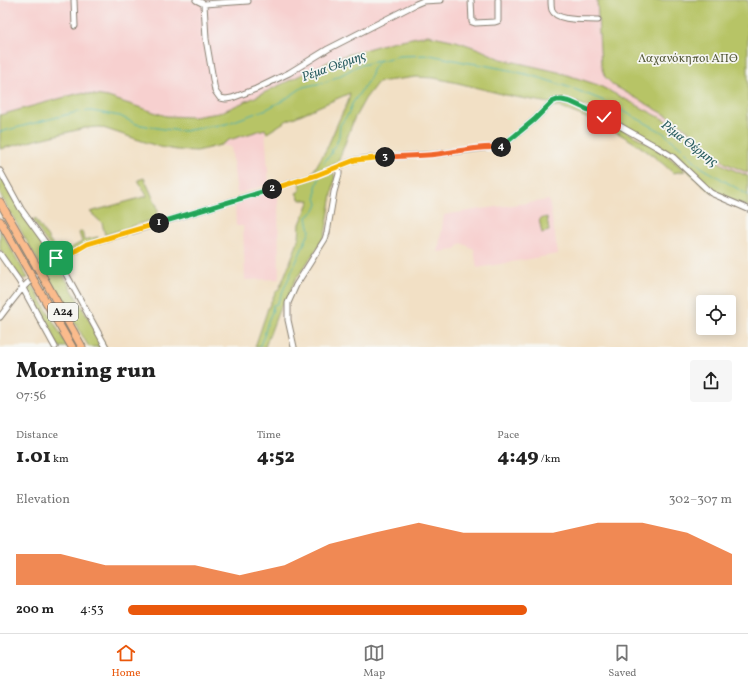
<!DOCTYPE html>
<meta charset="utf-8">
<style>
body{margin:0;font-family:Vollkorn,serif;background:#f6f6f6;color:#222;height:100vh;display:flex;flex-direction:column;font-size:15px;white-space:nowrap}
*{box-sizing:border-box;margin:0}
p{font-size:13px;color:#767676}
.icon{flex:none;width:22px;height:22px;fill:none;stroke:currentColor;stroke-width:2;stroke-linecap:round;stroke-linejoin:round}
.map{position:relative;height:347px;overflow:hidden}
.panel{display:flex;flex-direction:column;background:#fff;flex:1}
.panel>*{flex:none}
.tools{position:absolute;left:696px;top:295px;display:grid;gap:8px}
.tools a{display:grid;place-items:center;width:40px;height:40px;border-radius:4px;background:#fff;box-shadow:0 2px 10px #0003;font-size:20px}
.pin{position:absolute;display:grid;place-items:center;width:34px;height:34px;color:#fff;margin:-17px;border-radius:8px;box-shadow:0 2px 6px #0006}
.km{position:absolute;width:20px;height:20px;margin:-10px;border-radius:50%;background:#222;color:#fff;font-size:11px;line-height:20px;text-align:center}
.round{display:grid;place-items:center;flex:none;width:42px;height:42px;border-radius:4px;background:#f6f6f6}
.summary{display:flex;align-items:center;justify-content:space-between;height:68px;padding:0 16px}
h1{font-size:22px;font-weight:800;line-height:30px}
.stats{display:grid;grid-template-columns:repeat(3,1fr);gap:6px;height:68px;padding:4px 16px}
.stats div{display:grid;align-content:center}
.stats b{font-size:20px;font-weight:800}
.stats small{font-size:11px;font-weight:400}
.stats p{font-size:11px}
.chart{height:112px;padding:8px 16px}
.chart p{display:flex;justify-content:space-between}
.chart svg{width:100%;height:72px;margin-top:4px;fill:#ea580c;opacity:.7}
ul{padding:0 16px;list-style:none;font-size:13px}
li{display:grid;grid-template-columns:64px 48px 1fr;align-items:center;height:30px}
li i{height:10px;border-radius:5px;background:#ea580c}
.menu{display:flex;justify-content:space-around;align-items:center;height:56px;border-top:1px solid #e0e0e0;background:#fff;font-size:11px;color:#767676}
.menu a{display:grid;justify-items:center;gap:2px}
.menu .on{color:#ea580c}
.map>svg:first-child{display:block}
.built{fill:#f7d0cf}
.green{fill:#b7c466;stroke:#6a7041}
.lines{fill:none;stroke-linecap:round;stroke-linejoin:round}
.stream{stroke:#3aacb2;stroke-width:1}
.minor-casing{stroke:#877e70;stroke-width:7}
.highway-casing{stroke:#877e70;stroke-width:9}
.minor{stroke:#fff;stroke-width:5}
.highway{stroke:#fabb8c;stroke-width:7}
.highway-bridge-casing{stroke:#877e70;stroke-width:9;stroke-linecap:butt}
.highway-bridge{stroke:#fabb8c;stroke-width:7}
.split-1-casing{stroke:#fff;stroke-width:8}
.split-2-casing{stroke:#fff;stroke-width:8}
.split-3-casing{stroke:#fff;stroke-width:8}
.split-4-casing{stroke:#fff;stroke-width:8}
.split-5-casing{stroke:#fff;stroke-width:8}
.split-1{stroke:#f5b400;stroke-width:5}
.split-2{stroke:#22a559;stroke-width:5}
.split-3{stroke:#f5b400;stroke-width:5}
.split-4{stroke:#f0652b;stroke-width:5}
.split-5{stroke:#22a559;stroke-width:5}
.labels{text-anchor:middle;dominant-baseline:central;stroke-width:3.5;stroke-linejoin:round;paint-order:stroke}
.shield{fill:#f6f6f2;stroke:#5d5d5c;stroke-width:1}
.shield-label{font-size:11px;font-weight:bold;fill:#1c1c1c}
.park-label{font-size:12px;fill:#525736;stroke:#f6f6f2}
.water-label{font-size:13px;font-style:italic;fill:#2a5d60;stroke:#f6f6f2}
</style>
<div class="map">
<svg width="748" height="347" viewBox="0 0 748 347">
<rect width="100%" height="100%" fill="#f6f6f2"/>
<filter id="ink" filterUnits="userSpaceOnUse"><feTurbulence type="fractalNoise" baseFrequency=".025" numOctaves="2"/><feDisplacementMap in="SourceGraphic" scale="8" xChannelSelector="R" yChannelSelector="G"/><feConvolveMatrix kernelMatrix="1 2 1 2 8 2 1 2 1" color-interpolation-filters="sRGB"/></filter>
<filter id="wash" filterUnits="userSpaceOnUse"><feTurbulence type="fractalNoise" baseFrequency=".012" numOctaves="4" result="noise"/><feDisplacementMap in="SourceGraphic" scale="16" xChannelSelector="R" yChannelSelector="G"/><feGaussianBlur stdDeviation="0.9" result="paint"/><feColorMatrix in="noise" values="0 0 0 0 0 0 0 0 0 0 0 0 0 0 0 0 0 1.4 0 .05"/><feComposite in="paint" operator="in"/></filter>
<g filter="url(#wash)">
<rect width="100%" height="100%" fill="#f2e0c5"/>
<path class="built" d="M0 0H748V176L727 167 558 72 501 59 479 49 456 41 428 35 391 42 336 58 251 99 219 113 193 117 166 116 108 97 80 93 0 115Z
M265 129 269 184 237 194 231 147 221 145 229 140Z
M278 188 279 279 245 280 243 226H236L235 201Z
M549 200 558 254 477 268 474 249 461 243 455 250 438 252 444 215 481 209Z"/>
<path class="green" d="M597 0H748V173L725 163 696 136 673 119 613 85 605 77 601 66Z
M428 35 456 41 479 49 501 59 558 72 598 85 688 132 714 159 727 167 748 176V207L710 191 662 148 623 125 600 112 573 101 549 103 510 96 458 83 434 78 416 77 378 82 365 99 354 119 337 165 313 172 327 148 339 120 348 102 350 93 286 121 267 133 265 129 229 140 221 145 197 151 177 150 160 147 100 127 85 128 0 149V115L80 93 108 97 166 116 193 117 219 113 251 99 336 58 391 42Z
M564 101 603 118 663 152 685 171 673 173C640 141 595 119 552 105L554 103Z
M326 171 334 174 335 177 325 235 322 241 294 282 287 299 280 308 277 315 265 347H255L268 308 275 293 279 289 283 280 299 239 300 224 310 200H300L296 193 300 191V181Z
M0 174 53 257 54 260 52 262 42 268 0 194Z
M144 178 157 206 158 212 154 219 105 235 102 223 90 212 147 196 138 180Z
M547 217 549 231 542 233 539 219Z
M35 218 53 246 61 245 65 251 82 242 79 233 82 231 84 240 98 237V239L59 259 41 234 33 220Z
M0 230 28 278 24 279 20 277 12 268 0 249Z
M54 267H57L60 269 105 347H89L45 272Z
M30 281 68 347H59L29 292 28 286Z"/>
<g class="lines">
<path class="stream" d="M0 132 77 112 91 111 120 116 136 124 163 129 184 131 207 127 226 124 267 109 284 100 303 87 326 82 343 74 357 66 399 56 430 55 464 62 483 65 509 70 537 77 571 88 602 100 627 113 662 132 682 148 701 167 748 195
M324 162 331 154 332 149 336 145 339 136 340 125 349 113 352 104 370 78 372 70 379 60
M259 347 264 336 268 321 272 312 273 305 277 304 310 231 307 217 316 209 318 204 316 198V187L320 176"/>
</g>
</g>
<g filter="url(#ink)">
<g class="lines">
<defs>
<path id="minor" d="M74 0 75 26
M196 0 204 4 248 1
M471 0 472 22 475 23 495 22 498 21V0
M551 0C551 3 551 7 552 10 557 22 586 19 598 20
M204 4 206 39 215 91 220 98 226 99 232 98 256 89 289 73 328 49 416 4 423 1 441 0
M0 171 21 209 52 252 58 264 61 266 65 272 106 347
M0 254 19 281 55 347
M58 264 62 259 87 244 134 231 317 175 355 160 370 158 437 154 484 148 494 147 500 148 534 120 552 102 559 100 571 102 604 117 657 147 673 157 711 193 748 209
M0 317C14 299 26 280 46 269 50 267 53 264 58 264
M294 347 288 320V303L296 285 325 239 327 233 334 192 339 174V172L336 167"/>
<path id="highway" d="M0 202 37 267
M0 221 30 273
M43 277 82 347
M34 281 72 347"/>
</defs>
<use href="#minor" class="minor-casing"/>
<use href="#highway" class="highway-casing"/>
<use href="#minor" class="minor"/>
<use href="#highway" class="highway"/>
<defs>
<path id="highway-bridge" d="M37 267 43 277
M30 273 34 281"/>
</defs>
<use href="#highway-bridge" class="highway-bridge-casing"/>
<use href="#highway-bridge" class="highway-bridge"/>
</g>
</g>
<g class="lines" filter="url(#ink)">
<defs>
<path id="split-1" d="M56 258 58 264 62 259 87 244 159 223"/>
<path id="split-2" d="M159 223 272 189"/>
<path id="split-3" d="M272 189 317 175 355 160 385 157"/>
<path id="split-4" d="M385 157C402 156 420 156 438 154 456 152 482 145 500 148L501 147"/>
<path id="split-5" d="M501 147 534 120 552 102 557 100H562L571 102 604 117"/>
</defs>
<use href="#split-1" class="split-1-casing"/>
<use href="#split-2" class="split-2-casing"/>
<use href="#split-3" class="split-3-casing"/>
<use href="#split-4" class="split-4-casing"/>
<use href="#split-5" class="split-5-casing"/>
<use href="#split-1" class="split-1"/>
<use href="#split-2" class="split-2"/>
<use href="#split-3" class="split-3"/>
<use href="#split-4" class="split-4"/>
<use href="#split-5" class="split-5"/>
</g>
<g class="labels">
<rect class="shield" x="48" y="303" width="30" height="18" rx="3"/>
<g class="shield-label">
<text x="63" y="312">Α24</text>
</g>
<g class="park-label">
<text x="688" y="59">Λαχανόκηποι ΑΠΘ</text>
</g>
<g class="water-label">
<text transform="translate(334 67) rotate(-20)">Ρέμα Θέρμης</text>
<text transform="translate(689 144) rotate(37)">Ρέμα Θέρμης</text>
</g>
</g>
</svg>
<div class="tools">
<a><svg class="icon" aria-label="locate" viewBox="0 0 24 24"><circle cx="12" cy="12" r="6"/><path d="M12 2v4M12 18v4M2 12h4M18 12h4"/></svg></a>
</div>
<div class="pin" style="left:56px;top:258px;background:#1e9e55"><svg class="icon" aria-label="arrive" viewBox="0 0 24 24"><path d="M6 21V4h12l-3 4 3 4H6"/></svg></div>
<div class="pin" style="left:604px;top:117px;background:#d93025"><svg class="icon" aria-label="check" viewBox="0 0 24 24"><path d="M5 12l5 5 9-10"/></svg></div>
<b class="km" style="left:159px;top:223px">1</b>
<b class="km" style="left:272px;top:189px">2</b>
<b class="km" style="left:385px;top:157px">3</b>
<b class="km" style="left:501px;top:147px">4</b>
</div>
<section class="panel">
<div class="summary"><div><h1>Morning run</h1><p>07:56</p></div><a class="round"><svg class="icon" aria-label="share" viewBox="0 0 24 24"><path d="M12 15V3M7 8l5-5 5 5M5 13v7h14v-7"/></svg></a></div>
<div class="stats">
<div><p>Distance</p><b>1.01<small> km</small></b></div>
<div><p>Time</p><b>4:52</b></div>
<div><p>Pace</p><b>4:49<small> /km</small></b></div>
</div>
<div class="chart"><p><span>Elevation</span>302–307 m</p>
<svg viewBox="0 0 160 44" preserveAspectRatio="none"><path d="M0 44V25L10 25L20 32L30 32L40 32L50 38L60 32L70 19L80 12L90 6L100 12L110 12L120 12L130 6L140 6L150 12L160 25V44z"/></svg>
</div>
<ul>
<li><b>200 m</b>4:53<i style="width:66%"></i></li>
</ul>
</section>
<nav class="menu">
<a class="on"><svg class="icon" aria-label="home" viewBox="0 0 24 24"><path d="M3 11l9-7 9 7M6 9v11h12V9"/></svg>Home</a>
<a><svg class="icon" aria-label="map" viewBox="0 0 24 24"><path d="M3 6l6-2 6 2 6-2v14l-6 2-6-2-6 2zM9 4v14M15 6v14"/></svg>Map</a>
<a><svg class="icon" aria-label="saved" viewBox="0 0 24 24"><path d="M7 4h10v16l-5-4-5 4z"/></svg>Saved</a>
</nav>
